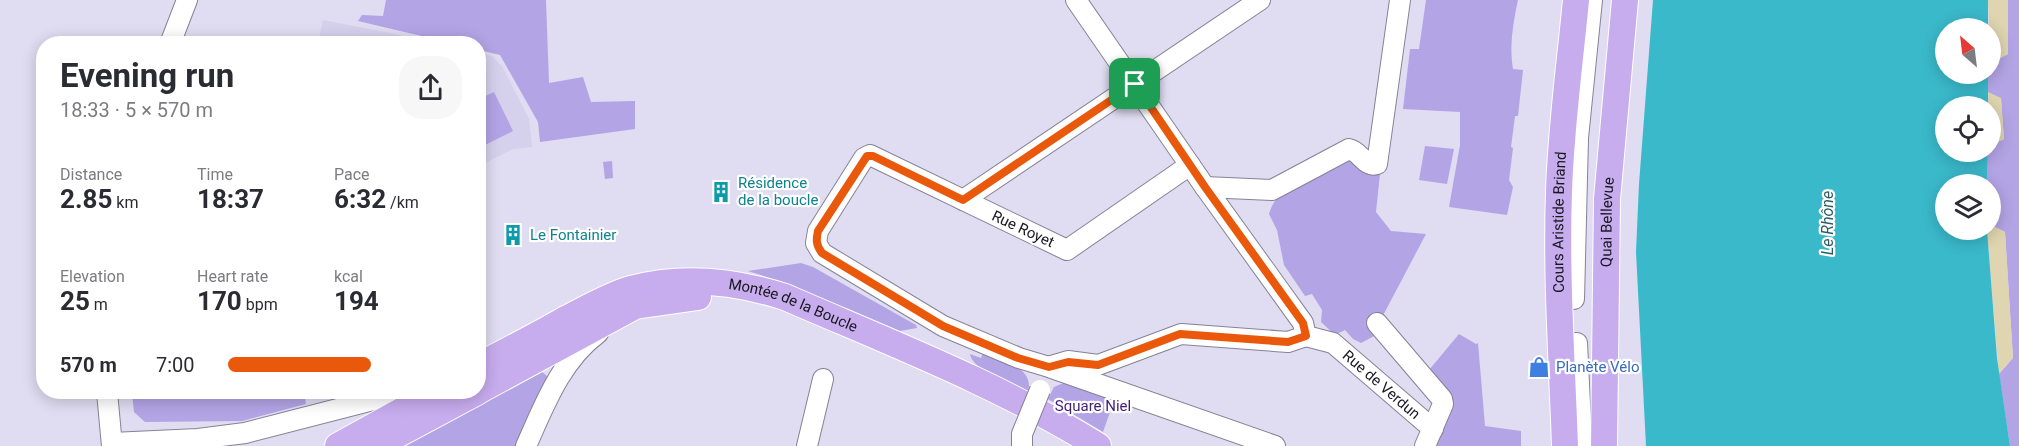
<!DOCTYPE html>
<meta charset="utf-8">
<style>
body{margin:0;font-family:Roboto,sans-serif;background:#f7f7f7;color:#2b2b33;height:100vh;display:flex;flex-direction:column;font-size:22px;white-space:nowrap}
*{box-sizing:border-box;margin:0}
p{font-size:20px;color:#7c7c81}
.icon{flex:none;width:33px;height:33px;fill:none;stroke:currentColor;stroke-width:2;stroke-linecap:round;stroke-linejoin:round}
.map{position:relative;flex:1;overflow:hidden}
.sheet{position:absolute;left:36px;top:36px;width:450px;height:363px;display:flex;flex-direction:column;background:#fff;border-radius:24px;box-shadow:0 3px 15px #0003}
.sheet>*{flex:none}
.needle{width:39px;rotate:332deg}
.controls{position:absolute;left:1935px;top:18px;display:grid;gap:12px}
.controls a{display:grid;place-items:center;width:66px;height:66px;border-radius:50%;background:#fff;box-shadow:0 3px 15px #0003;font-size:30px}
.pin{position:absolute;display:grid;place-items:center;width:51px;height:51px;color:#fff;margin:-26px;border-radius:12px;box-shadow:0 3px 9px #0006}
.round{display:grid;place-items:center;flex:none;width:63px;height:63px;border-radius:24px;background:#f7f7f7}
.summary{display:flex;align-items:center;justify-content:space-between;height:102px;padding:0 24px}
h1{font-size:33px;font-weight:700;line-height:45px}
.stats{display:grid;grid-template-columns:repeat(3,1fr);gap:9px;height:102px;padding:6px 24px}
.stats div{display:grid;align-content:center}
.stats b{font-size:26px;font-weight:700}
.stats small{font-size:16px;font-weight:400}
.stats p{font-size:16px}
ul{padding:0 24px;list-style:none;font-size:20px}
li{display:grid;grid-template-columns:96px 72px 1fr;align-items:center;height:45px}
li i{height:15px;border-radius:8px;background:#ea580c}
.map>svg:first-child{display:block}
.built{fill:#d5d0ec}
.green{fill:#b3a4e5}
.sand{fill:#dfd5b0}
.water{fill:#3ab9cb}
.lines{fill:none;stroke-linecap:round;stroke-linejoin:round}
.minor-casing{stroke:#868295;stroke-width:22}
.major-casing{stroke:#fff;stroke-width:28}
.minor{stroke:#fff;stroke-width:20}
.major{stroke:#c7acee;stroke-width:26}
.minor-bridge-casing{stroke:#868295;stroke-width:22;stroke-linecap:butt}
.minor-bridge{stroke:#fff;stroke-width:20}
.route-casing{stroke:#fff;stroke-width:12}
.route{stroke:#ea580c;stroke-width:8}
.labels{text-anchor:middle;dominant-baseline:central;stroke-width:4.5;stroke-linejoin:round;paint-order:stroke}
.culture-label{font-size:15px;fill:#0d838f;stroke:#fff;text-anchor:start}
.street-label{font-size:15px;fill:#19171f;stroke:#fff}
.shop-label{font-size:15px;fill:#366cbe;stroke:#fff;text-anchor:start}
.park-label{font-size:15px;fill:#3f1f76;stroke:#fff}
.water-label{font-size:16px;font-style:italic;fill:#295d64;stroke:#fff}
</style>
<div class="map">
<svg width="2019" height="446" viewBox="0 0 2019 446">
<rect width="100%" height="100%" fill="#e0dcf1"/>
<path class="built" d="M323 20 440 43H318Z
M478 52 492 56 502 66 529 119 532 147 513 149 479 166Z"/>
<path class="green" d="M386 0H546L549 83 583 77 591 102 635 101V129L540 142 538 122 500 55 479 50 478 44 451 43 358 21 362 15 383 16Z
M1426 0H1518C1513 23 1509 46 1513 69L1523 70 1518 116H1515L1511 147 1513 148 1509 180 1513 187 1507 215 1449 207 1460 145V112L1403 109 1410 49H1419Z
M2008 0H2019V446H2010L1999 374 2013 358 2005 232 1991 225 1990 184H1987L1988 152H1990L1991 145 2004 139 2001 99 1988 92V74H1990L1991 63 2008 54Z
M494 92 513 131 479 148V99Z
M1425 146 1454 149 1447 184 1419 180Z
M1347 155 1364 171 1380 174 1376 212 1391 231 1426 234 1379 323 1378 334 1361 343 1353 339 1345 330 1335 335 1321 322 1322 310 1312 294 1305 296 1284 265 1277 230 1269 214C1276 185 1322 168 1347 155Z
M612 161 613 178 605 179 603 162Z
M801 263 813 267 916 325 917 328 894 332 792 285 748 271Z
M1459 334 1476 344 1478 343 1485 426 1521 431V446H1431L1449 402 1429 370Z
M983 353C1001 360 1035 367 1028 392 1013 385 972 370 970 354L981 358Z
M538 368 549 378 515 446H396Z
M1066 382 1116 395 1103 432 1048 399 1054 387Z
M132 392H304L306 404 242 421 145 422 134 412Z"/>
<path class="sand" d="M1988 0H2008V54L1991 63Z
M1988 92 2001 98 2004 139 1991 145 1990 106H1988Z
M1991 225 2005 232 2013 358 1999 374 1987 233V230H1990Z"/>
<path class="water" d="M1653 0H1988V28H1946V74H1988V106H1946V152H1988L1987 184H1946V230H1987L1997 358 2010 446H1646L1636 252 1639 184Z"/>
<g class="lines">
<defs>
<g id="minor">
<path id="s1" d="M1076 0 1205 187 1303 323 1306 336 1333 343 1433 429"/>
<path d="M170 44 187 0"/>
<path d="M1190 165 1067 250 870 155 864 158 818 231 816 243 822 253 943 326 1019 358 1049 367 1275 446"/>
<path d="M1205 187 1272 190 1349 149C1360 151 1365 168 1377 164L1400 0"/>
<path d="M963 200 1260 0"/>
<path d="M1559 299H1574L1578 138 1592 0"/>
<path d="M1377 323 1442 399 1443 404 1425 446"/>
<path d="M1561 344 1577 343 1582 446"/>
<path d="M1051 366 1068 361 1098 365 1181 334 1288 342 1306 336"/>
<path d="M107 392 112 446"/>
<path d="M112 443 198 439 245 433 404 392"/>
<path d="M526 446C544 406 561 360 598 333"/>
<path d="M807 446 823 379"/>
</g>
<g id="major">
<path id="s2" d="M478 366C507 351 536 336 564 320 586 309 607 296 631 289 683 275 735 281 785 297 891 343 1000 385 1098 446"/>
<path d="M478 391 635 306 698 297"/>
<path d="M338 446 436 392"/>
<path d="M376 446 477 392"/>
<path id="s3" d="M1565 446C1562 361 1556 276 1559 191 1561 127 1570 63 1576 0"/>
<path id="s4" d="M1604 446 1607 199 1625 0"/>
</g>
</defs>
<use href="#minor" class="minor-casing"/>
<use href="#major" class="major-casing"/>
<use href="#minor" class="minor"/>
<use href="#major" class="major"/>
<defs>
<path id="minor-bridge" d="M1022 446V434L1040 390"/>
</defs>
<use href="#minor-bridge" class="minor-bridge-casing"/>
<use href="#minor-bridge" class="minor-bridge"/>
</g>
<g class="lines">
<defs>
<path id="route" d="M1135 84 1205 187 1303 323 1306 336 1288 342 1180 334 1098 365 1068 362 1049 367 1018 358 943 326 822 253C816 245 816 240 818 231L867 156H873L963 200Z"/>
</defs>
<use href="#route" class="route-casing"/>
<use href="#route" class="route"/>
</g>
<defs>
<symbol id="building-bare" viewBox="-9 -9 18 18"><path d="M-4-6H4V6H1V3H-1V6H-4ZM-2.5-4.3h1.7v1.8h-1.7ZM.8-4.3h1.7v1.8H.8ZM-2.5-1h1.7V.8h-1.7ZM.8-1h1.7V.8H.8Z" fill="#0f9aa8" stroke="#fff" stroke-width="2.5" paint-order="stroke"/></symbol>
<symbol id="shop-bare" viewBox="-9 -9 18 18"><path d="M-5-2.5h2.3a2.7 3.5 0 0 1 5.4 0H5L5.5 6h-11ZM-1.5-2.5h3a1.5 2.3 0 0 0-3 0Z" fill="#3f7fe0" stroke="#fff" stroke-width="2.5" paint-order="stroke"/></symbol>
</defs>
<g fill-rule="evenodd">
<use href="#building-bare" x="706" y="177" width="30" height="30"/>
<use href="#building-bare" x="498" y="220" width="30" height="30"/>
<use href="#shop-bare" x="1524" y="352" width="30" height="30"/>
</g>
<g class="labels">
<g class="culture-label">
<text x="738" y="183">Résidence<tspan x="738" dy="17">de la boucle</tspan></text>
<text x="530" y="235">Le Fontainier</text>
</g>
<g class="street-label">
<text stroke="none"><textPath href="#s3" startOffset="224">Cours Aristide Briand</textPath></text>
<text stroke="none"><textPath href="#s4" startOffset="224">Quai Bellevue</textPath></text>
<text transform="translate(1023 229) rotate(25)">Rue Royet</text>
<text stroke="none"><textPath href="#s2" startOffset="338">Montée de la Boucle</textPath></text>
<text stroke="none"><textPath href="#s1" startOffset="500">Rue de Verdun</textPath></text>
</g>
<g class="shop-label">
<text x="1556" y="367">Planète Vélo</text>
</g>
<g class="park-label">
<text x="1093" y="406">Square Niel</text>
</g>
<g class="water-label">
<text transform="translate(1827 223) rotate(-90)">Le Rhône</text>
</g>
</g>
</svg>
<div class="controls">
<a><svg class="needle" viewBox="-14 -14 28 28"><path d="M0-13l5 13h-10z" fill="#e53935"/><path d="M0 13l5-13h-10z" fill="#7c7c81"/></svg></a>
<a><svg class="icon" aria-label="locate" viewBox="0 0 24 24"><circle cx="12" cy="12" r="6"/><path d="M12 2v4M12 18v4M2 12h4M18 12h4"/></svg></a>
<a><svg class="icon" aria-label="layers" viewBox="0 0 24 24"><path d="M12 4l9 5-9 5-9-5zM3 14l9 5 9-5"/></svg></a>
</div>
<div class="pin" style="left:1135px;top:84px;background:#1e9e55"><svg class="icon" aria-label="arrive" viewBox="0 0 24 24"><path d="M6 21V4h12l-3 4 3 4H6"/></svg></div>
<section class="sheet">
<div class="summary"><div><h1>Evening run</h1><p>18:33 · 5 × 570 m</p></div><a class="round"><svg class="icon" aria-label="share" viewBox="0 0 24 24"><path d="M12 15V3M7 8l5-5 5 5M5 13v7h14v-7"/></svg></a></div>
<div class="stats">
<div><p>Distance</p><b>2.85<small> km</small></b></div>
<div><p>Time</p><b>18:37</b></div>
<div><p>Pace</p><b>6:32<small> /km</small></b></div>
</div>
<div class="stats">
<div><p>Elevation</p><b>25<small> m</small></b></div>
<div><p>Heart rate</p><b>170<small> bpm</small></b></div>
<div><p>kcal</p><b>194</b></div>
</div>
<ul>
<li><b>570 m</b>7:00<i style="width:61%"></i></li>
</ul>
</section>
</div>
